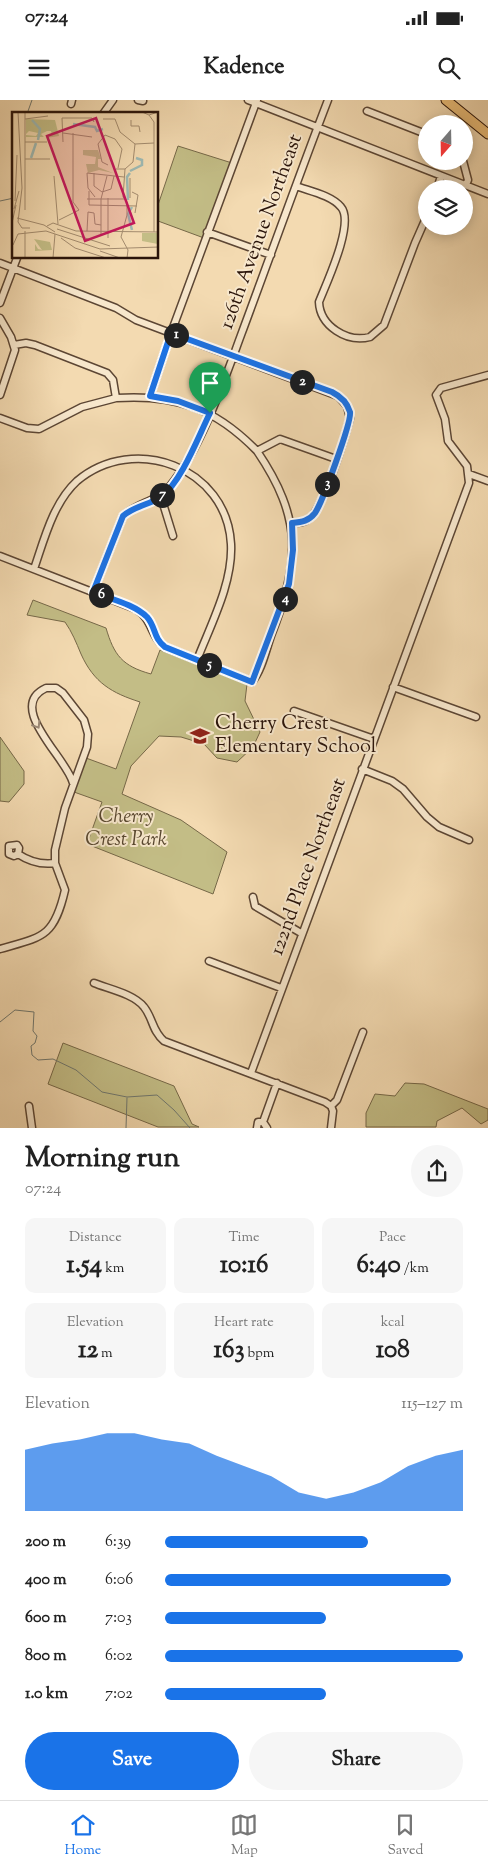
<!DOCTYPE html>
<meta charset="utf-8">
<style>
body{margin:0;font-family:"Sorts Mill Goudy",serif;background:#f6f6f6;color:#222;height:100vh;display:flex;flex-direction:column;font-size:19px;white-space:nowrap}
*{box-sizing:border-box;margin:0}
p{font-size:16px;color:#767676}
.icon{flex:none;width:28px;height:28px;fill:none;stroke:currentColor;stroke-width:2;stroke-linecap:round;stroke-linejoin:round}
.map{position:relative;height:1028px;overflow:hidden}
.panel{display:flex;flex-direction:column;background:#fff;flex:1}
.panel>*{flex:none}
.needle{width:32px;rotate:200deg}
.fabs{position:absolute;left:418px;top:15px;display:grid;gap:10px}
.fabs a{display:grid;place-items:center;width:55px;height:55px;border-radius:50%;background:#fff;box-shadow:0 2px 12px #0003;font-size:25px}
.pin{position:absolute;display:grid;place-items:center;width:42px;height:42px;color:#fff;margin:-51px -21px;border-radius:50% 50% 50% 0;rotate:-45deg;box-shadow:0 0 5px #0007}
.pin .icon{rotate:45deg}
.km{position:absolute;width:25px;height:25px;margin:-12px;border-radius:50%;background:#222;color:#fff;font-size:14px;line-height:25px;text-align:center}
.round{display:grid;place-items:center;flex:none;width:52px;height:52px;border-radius:26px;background:#f6f6f6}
.overview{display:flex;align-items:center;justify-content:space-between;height:85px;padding:0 25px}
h1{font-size:28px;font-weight:700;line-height:38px}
.metrics{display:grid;grid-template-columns:repeat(3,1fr);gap:8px;height:85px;padding:5px 25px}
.metrics div{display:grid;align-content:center;border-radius:10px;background:#f6f6f6;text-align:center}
.metrics b{font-size:25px;font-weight:700}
.metrics small{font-size:14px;font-weight:400}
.metrics p{font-size:14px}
.chart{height:140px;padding:10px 25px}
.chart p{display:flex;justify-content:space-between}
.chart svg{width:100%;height:90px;margin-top:5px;fill:#1a73e8;opacity:.7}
.action{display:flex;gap:10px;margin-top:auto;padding:10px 25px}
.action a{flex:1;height:58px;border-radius:30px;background:#1a73e8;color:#fff;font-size:20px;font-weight:700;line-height:58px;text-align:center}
.action a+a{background:#f6f6f6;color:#222}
ul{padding:0 25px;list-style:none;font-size:16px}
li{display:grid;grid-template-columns:80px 60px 1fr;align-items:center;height:38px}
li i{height:12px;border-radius:6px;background:#1a73e8}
.status{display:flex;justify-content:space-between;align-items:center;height:35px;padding:0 25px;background:#fff;direction:ltr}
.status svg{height:14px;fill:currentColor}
header{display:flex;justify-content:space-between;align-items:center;height:65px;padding:0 25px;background:#fff;font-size:22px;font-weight:700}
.menu{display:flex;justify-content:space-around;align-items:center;height:70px;border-top:1px solid #e0e0e0;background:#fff;font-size:14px;color:#767676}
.menu a{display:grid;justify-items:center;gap:2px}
.menu .current{color:#1a73e8}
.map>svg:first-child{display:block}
.green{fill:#c3bd86;stroke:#766848}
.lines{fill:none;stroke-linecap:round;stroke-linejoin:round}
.stream{stroke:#6f776f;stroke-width:1}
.minor-casing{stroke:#5c4634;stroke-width:9}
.highway-casing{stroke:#2a140a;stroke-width:11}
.minor{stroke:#f7e7cc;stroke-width:6}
.highway{stroke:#eabd78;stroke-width:9}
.oneway{stroke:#9b8875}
.route-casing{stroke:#fff;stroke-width:10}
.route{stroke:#1a73e8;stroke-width:6}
.labels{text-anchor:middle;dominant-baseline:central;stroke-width:4;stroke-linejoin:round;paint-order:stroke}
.street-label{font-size:20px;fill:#2a140a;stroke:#f7e7cc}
.poi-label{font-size:20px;fill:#2a140a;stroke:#f7e7cc;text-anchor:start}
.park-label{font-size:20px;font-style:italic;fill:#58472f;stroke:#f7e7cc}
.inset-river{fill:none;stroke:#9db9b3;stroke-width:2.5}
.inset-road{fill:none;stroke:#a38b6e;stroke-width:1}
.view{fill:#c2185b;fill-opacity:0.15;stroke:#c2185b;stroke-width:2.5}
.inset-edge{fill:none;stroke:#2a140a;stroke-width:2.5}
</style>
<div class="status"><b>07:24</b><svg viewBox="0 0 49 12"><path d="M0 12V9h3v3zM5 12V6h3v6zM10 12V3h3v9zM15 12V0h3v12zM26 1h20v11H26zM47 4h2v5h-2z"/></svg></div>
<header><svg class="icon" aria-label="menu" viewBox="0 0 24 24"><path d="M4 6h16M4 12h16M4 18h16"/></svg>Kadence<svg class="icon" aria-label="search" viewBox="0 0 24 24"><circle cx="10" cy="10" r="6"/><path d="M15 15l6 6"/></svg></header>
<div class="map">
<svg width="488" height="1028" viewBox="0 0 488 1028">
<rect width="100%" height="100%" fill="#f3dab1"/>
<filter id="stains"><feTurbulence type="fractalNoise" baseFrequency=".004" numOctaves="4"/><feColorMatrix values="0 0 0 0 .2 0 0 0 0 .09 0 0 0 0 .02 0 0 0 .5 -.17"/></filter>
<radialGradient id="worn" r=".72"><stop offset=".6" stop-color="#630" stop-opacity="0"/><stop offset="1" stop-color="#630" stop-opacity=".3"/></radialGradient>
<path class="green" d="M178 46 232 63 204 138 158 121V105Z
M33 500 106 528C114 555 122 566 151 574L160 550 247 584 245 601 260 632 253 647 237 662 217 658 204 644 181 637 159 636 131 666 122 694 181 720 227 752 213 794 87 744 102 702 74 692 86 658 116 669 140 602C112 593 94 583 81 554 76 542 72 532 65 522L27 515Z
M0 637 24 671V684L9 702 0 701Z
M63 943 174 986 192 1024 199 1027H158L48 984Z
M405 983 424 984 488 1009V1020L481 1024 462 1008 437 1021 436 1027H366V1013L375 994 395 996Z"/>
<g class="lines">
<path class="stream" d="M27 14 32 0
M0 101 14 98
M0 922 15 910 34 912 33 931 37 936 35 943 31 946 32 955 38 960 53 959 76 970 102 992 127 997 157 995 174 1010 190 1028
M126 1028 127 998"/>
<defs>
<path id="minor" d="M138 0 143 1
M248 0 488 94
M71 4 72 0
M367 11 426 34
M103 14 113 0
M463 61 468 80 466 85
M296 86C309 91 331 95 341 107 355 123 326 184 319 202 320 226 347 243 370 237L384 225 415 143 426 118
M437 89 441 76
M207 132 271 155
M0 163 116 208 136 220 338 296 347 306 350 318C345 337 323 408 310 418 304 423 299 423 292 423
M0 203 17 158
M0 218 11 237 15 250 0 295
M14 245 26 243 35 245 107 273 113 280 116 298C176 294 215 308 257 351L280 339 336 359
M150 296 171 233 257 0
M0 318 27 328 39 329 82 307 116 298
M469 374 488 381
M161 397 173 436
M0 456 136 509C153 520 150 536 165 547L252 582C262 570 266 550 271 536 300 461 303 419 257 351
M34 469C44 440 53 403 77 381 134 333 227 367 231 444 233 483 211 524 197 560
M93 492 123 416C138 402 157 402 170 386 201 348 224 281 241 235 270 157 298 78 328 0
M393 587 476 617
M294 611 374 639
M362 669 392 681 403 689 427 717 439 727 469 740
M18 754 14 756 9 754V746L17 745 19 748 18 754C30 762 41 765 55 763
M253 797 255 806 301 833
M0 849C42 837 54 838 65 790L55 763V750L65 708 87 647 88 634 84 620 63 593 56 588H46C5 607 67 658 73 683
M209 861 281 888
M94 883C109 889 134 894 144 907 153 918 152 931 164 941L325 1002 331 1006
M251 973 469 383 467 366 448 341 445 319 436 295 441 288 488 275
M29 1006 32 1028
M331 1006 337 1000 363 932
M257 1028 258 1022H263
M267 1028 263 1022 277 983
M331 1028 333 1011 331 1006"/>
<path id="highway" d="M446 0 488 34"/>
</defs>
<use href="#minor" class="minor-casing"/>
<use href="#highway" class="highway-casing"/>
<use href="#minor" class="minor"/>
<use href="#highway" class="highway"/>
</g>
<defs><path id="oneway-chevron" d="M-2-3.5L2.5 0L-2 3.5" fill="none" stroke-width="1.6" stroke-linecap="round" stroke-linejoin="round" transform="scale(1.25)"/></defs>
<use class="oneway" href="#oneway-chevron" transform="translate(37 625) rotate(58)"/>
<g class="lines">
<defs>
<path id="route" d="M171 233 332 292C340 296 347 302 350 312 352 321 322 403 315 413 309 421 302 422 292 423L293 450 289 484 252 582 165 547C153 538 156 527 147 517 134 504 110 499 93 492L123 416C134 406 149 405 161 397 182 381 198 337 210 313L178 301 150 296Z"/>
</defs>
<use href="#route" class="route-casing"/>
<use href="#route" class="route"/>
</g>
<defs>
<symbol id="school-bare" viewBox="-9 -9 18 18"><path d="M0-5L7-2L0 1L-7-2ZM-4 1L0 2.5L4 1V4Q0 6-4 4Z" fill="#8f2418" stroke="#f7e7cc" stroke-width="2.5" paint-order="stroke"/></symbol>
</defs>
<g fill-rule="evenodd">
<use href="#school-bare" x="186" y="622" width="28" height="28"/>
</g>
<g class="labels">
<g class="street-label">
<text transform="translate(262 132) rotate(-70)">126th Avenue Northeast</text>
<text transform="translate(309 767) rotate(-70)">122nd Place Northeast</text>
</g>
<g class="poi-label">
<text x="215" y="624">Cherry Crest<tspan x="215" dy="23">Elementary School</tspan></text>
</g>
<g class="park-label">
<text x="126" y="717">Cherry<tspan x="126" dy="23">Crest Park</tspan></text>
</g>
</g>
<g transform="translate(12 12)">
<rect width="146" height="146" fill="#f3dab1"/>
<path d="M14 7 43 8 47 24 34 26 40 23 39 19H35L29 22 32 25H14V23L24 24 26 21 17 19 14 22ZM71 38H86L89 47H86V55L101 61 87 58 76 61 74 52H83L84 45 71 43ZM130 121H146V132L130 129ZM22 127 38 130 40 138 23 139V132L26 137 30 138Z" fill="#c3bd86"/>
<path class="inset-river" d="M20 8 28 17 26 28M61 12 83 15 85 19 91 17M19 46 24 31M118 59 130 53V48L124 46M116 88 115 65 118 61M120 118 116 102 120 95"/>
<path class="inset-road" d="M6 0 10 76 6 110 10 116H18M130 0 137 3 146 0M137 3 142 10V120M13 7 36 4M91 7H103L108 20 123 32M119 8V14H127L128 20M51 21 80 25M93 23 86 32 90 50 96 53M93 23 103 27 110 37M13 30H35M51 30 50 6H80L82 10M123 32 142 31M13 47H38M121 50 123 32M106 56 110 37M104 57H113L121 50M113 57 111 85 115 90V103L109 125 116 138 115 146M82 61V74L90 80 99 77 102 64M42 64 46 112M77 79V93L125 94M120 80 126 83 123 101M83 85 76 76 75 61 112 65M118 86V66M75 87H112M3 89 5 43M61 90V21M2 97 7 79M13 98V0M5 106 32 113 43 120M47 108 67 98 61 90M0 111 4 93M35 114 41 111 64 119 147 120M45 117 98 134M75 119 76 100 82 101 83 112 89 113M89 124V87L95 64M49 126 63 136 94 146M96 126V86M1 133 6 122 34 119 88 137 147 135M88 139 108 146M13 146V119M41 146 43 122"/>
<path class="view" d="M84 6 122 111 73 129 35 24Z"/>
<rect width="146" height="146" class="inset-edge"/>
</g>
<rect width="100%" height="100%" filter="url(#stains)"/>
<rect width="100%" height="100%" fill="url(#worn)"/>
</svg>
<div class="fabs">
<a><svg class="needle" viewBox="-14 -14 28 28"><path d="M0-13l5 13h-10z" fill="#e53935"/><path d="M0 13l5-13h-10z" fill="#767676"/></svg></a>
<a><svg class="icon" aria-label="layers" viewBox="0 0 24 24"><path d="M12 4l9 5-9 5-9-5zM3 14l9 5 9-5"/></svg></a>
</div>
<div class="pin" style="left:210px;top:313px;background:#1e9e55"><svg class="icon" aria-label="arrive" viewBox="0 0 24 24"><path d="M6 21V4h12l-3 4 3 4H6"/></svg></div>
<b class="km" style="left:176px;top:235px">1</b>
<b class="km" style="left:302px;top:282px">2</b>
<b class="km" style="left:327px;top:384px">3</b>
<b class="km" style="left:285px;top:499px">4</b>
<b class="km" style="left:209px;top:565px">5</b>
<b class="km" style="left:101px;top:495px">6</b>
<b class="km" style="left:162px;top:395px">7</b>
</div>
<section class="panel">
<div class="overview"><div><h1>Morning run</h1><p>07:24</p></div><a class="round"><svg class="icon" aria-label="share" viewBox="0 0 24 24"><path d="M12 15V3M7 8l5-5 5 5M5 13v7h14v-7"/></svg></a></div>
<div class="metrics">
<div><p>Distance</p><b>1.54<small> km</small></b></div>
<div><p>Time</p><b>10:16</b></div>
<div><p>Pace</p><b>6:40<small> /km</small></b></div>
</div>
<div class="metrics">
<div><p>Elevation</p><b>12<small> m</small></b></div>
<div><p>Heart rate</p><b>163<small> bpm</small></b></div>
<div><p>kcal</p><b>108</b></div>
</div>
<div class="chart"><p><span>Elevation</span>115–127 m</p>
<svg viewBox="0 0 160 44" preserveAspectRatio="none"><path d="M0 44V14L10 11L20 9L30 6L40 6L50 9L60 11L70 17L80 22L90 27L100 35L110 38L120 35L130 30L140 22L150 17L160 14V44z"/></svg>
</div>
<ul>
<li><b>200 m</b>6:39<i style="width:68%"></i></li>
<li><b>400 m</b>6:06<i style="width:96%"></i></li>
<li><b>600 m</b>7:03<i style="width:54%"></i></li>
<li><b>800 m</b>6:02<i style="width:100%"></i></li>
<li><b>1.0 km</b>7:02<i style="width:54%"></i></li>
</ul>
<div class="action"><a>Save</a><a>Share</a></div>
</section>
<nav class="menu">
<a class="current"><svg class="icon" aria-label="home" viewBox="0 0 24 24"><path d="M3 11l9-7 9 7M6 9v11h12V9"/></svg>Home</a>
<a><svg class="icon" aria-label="map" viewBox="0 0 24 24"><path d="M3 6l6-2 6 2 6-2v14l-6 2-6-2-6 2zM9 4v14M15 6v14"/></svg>Map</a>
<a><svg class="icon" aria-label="saved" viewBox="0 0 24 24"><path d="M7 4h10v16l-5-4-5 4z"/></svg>Saved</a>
</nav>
